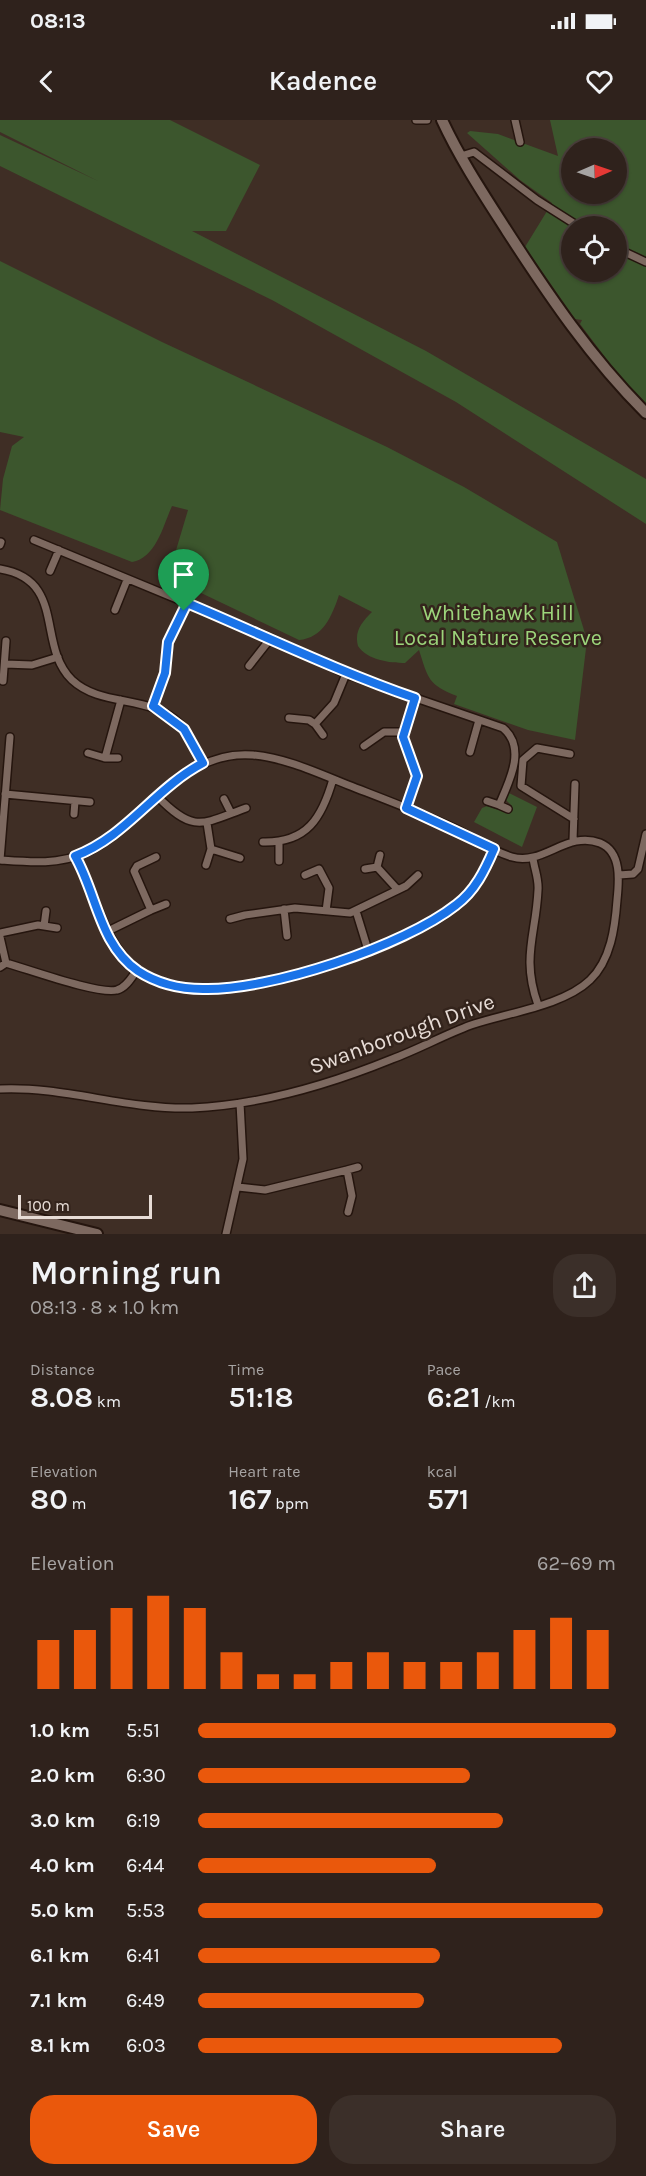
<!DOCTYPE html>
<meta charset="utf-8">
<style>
body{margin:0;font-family:Karla,sans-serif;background:#3b2f29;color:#f1f3f6;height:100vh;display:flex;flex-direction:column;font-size:22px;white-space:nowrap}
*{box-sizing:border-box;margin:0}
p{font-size:20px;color:#a7a4a3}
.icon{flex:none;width:33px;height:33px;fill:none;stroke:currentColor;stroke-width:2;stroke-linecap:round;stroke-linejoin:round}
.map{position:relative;height:1114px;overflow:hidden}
.side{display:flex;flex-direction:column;background:#2f221c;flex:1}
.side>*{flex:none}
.needle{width:39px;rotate:88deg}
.fabs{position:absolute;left:561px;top:18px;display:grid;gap:12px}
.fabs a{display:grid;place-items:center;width:66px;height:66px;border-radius:50%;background:#2f221c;box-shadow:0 2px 4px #0004,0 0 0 2px #4a3f3b;font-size:30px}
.scale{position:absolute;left:18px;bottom:15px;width:134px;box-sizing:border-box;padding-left:6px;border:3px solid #e7dcd6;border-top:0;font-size:16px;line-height:21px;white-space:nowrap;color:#e7dcd6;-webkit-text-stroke:4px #34241c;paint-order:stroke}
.pin{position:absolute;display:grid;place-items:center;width:51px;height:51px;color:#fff;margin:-62px -26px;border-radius:50% 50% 50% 0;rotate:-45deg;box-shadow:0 0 6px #0007}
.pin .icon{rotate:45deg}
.round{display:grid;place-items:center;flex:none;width:63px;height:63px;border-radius:24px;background:#3b2f29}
.head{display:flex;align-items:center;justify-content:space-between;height:102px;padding:0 30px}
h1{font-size:33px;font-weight:600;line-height:45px}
.stats{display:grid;grid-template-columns:repeat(3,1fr);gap:9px;height:102px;padding:6px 30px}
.stats div{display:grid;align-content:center}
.stats b{font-size:30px;font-weight:600}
.stats small{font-size:16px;font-weight:400}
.stats p{font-size:16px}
.chart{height:168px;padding:12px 30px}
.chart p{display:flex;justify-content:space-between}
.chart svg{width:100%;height:108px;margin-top:6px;stroke:#ea580c;stroke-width:6}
.action{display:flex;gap:12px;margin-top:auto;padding:12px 30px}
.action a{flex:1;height:69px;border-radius:24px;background:#ea580c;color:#fff;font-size:24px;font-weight:600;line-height:69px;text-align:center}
.action a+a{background:#3b2f29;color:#f1f3f6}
ul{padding:0 30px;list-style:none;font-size:20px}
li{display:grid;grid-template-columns:96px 72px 1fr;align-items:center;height:45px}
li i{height:15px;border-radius:8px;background:#ea580c}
.status{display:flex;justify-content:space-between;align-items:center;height:42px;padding:0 30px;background:#2f221c;direction:ltr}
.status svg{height:16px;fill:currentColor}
header{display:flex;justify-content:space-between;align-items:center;height:78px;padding:0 30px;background:#2f221c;font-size:27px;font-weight:600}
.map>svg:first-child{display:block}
.green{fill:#3c562d;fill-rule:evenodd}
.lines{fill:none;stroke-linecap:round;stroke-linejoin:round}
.street-casing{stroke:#25150e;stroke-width:10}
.secondary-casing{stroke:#25150e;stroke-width:14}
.street{stroke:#7d6960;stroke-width:7}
.secondary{stroke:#7d6960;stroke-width:10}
.route-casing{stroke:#fff;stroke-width:12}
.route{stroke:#1a73e8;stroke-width:8}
.labels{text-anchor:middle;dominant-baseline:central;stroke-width:5;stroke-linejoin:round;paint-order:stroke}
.park-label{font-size:22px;fill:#9cd57b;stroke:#34241c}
.street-label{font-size:22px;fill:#e7dcd6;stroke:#34241c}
</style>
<div class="status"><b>08:13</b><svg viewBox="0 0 49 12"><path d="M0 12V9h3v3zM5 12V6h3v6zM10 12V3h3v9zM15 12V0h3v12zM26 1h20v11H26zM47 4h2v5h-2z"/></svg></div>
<header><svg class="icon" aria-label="back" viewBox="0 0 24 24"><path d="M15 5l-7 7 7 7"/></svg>Kadence<svg class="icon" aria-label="heart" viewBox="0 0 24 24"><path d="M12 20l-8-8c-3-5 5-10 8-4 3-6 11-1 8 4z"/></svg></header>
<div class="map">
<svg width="646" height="1114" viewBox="0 0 646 1114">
<rect width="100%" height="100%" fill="#3f2e25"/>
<path class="green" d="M0 0H170L260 45 226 111H192L426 231 646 359V404L456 282 272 180 0 46V15L98 61 0 12Z
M550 0H646V284L620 257 580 204 582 200 575 199 525 127 552 83 520 60 467 13 470 11 498 14 558 36ZM572 28H616V74H572ZM572 106H616V152H572Z
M0 141 162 222 387 327 464 367 557 422 587 520 575 620 528 610 454 584 457 576C428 565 428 558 419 530L405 543C390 543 367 540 358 526 354 511 362 502 372 492L339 475C332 496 323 518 299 520L176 461 171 454V447L188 390 172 386C163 406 156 438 132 442L0 390 3 359 12 326 24 317 0 312Z
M507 672 537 687 522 727 474 702 482 688 487 686 509 693 512 686 505 679Z"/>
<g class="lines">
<defs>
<path id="street" d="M416 0H427
M515 0 520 22
M461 36 474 32 537 80 578 106
M616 128 646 142
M34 420 271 518 346 554 503 608C527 628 509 662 499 685L487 681
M0 425 1 422
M0 449C67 460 36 525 72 560 102 588 150 574 180 604 190 615 196 631 203 643
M50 451 59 430
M115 490 127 460
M5 544 32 545 58 537
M249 546 271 518
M3 561 6 521
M153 586 165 553 168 522 187 483
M289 598 309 600 315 604 334 583 346 554
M315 604 323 615
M364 626 384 612H404
M470 632 479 600
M88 633 105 638 121 580
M570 634 537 628 523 640 521 666 574 699
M105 638H118
M5 674 90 682
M157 676C194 714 202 704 246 688
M224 679 231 693
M499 685 508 689
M406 688 417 656 403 617 415 578
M74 694 75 681
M573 720 575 664
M263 722C307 723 322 698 333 659
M279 723V741
M211 729 240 738
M380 735 377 747 398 770
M75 736C98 776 101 819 137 850
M533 738C534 748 539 759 538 770 536 815 521 837 538 885
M0 740C28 742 58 745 85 733 145 706 178 629 253 635 286 638 318 653 348 665 384 679 419 692 454 708 473 717 491 731 512 737 544 746 567 710 600 723 622 732 619 761 617 780 615 807 611 840 590 860 563 886 506 893 471 905 444 915 419 929 392 939 328 965 261 985 192 988 127 990 64 966 0 969
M0 740 10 617
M206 745 211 729 207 703
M365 749 377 747
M305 755 319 749 329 768 326 791
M619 755 633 754 638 749 646 714
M284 789 287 816
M151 790 166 784
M356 791 368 830
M230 799 245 795 295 788 350 793 406 766 418 755
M44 806 46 791
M106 812 151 790 134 751 137 746 156 737
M0 813 38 805 57 808
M0 817 6 843
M0 847 6 843C28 849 99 875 117 870 126 868 132 857 137 850 158 862 179 869 202 869 265 872 414 824 460 783 476 768 485 748 494 729
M347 1050 358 1047
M238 1067 265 1070 347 1050 352 1076 348 1092
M226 1114 243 1039 240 983"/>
<path id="secondary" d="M442 0C460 39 484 75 507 111 549 176 591 238 646 293
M0 1090 97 1114"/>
</defs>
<use href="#street" class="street-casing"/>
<use href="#secondary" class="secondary-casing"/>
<use href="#street" class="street"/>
<use href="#secondary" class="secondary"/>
</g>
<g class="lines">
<defs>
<path id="route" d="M187 483C263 515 337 551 415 578L403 617 417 656 406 688 494 729C485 750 475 771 456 785 404 826 269 871 203 869 180 869 158 864 138 851 99 824 97 774 75 736 126 717 155 668 203 643L184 609 153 586 165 553 168 522Z"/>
</defs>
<use href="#route" class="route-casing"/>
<use href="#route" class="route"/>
</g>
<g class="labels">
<g class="park-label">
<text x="498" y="493">Whitehawk Hill<tspan x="498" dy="25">Local Nature Reserve</tspan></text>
</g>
<g class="street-label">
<text transform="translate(402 914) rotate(-20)">Swanborough Drive</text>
</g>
</g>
</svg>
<div class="fabs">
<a><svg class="needle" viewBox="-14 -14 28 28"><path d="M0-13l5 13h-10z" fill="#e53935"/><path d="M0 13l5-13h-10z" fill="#a7a4a3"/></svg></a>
<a><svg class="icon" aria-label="locate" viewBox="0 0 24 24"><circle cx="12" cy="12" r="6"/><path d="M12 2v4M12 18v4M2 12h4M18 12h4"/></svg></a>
</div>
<div class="scale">100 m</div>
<div class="pin" style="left:184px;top:491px;background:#1e9e55"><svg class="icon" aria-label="arrive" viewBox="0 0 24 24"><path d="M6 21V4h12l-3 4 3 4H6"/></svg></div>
</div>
<section class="side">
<div class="head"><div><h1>Morning run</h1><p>08:13 · 8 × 1.0 km</p></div><a class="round"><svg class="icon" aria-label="share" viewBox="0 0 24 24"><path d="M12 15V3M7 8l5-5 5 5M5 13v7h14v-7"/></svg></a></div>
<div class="stats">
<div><p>Distance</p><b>8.08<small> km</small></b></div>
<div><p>Time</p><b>51:18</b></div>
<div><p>Pace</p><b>6:21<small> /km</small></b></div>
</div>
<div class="stats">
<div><p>Elevation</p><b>80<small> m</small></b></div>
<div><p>Heart rate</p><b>167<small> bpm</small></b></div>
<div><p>kcal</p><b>571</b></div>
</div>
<div class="chart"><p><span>Elevation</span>62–69 m</p>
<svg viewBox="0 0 160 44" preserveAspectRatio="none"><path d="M5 44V24M15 44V20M25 44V11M35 44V6M45 44V11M55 44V29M65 44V38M75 44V38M85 44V33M95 44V29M105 44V33M115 44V33M125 44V29M135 44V20M145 44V15M155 44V20"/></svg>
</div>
<ul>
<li><b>1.0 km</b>5:51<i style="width:100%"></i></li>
<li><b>2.0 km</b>6:30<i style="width:65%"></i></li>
<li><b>3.0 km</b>6:19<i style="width:73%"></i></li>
<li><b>4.0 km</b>6:44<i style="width:57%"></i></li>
<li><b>5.0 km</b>5:53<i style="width:97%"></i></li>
<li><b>6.1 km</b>6:41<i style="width:58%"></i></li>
<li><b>7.1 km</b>6:49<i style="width:54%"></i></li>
<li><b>8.1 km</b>6:03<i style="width:87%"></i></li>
</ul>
<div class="action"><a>Save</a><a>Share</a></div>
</section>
